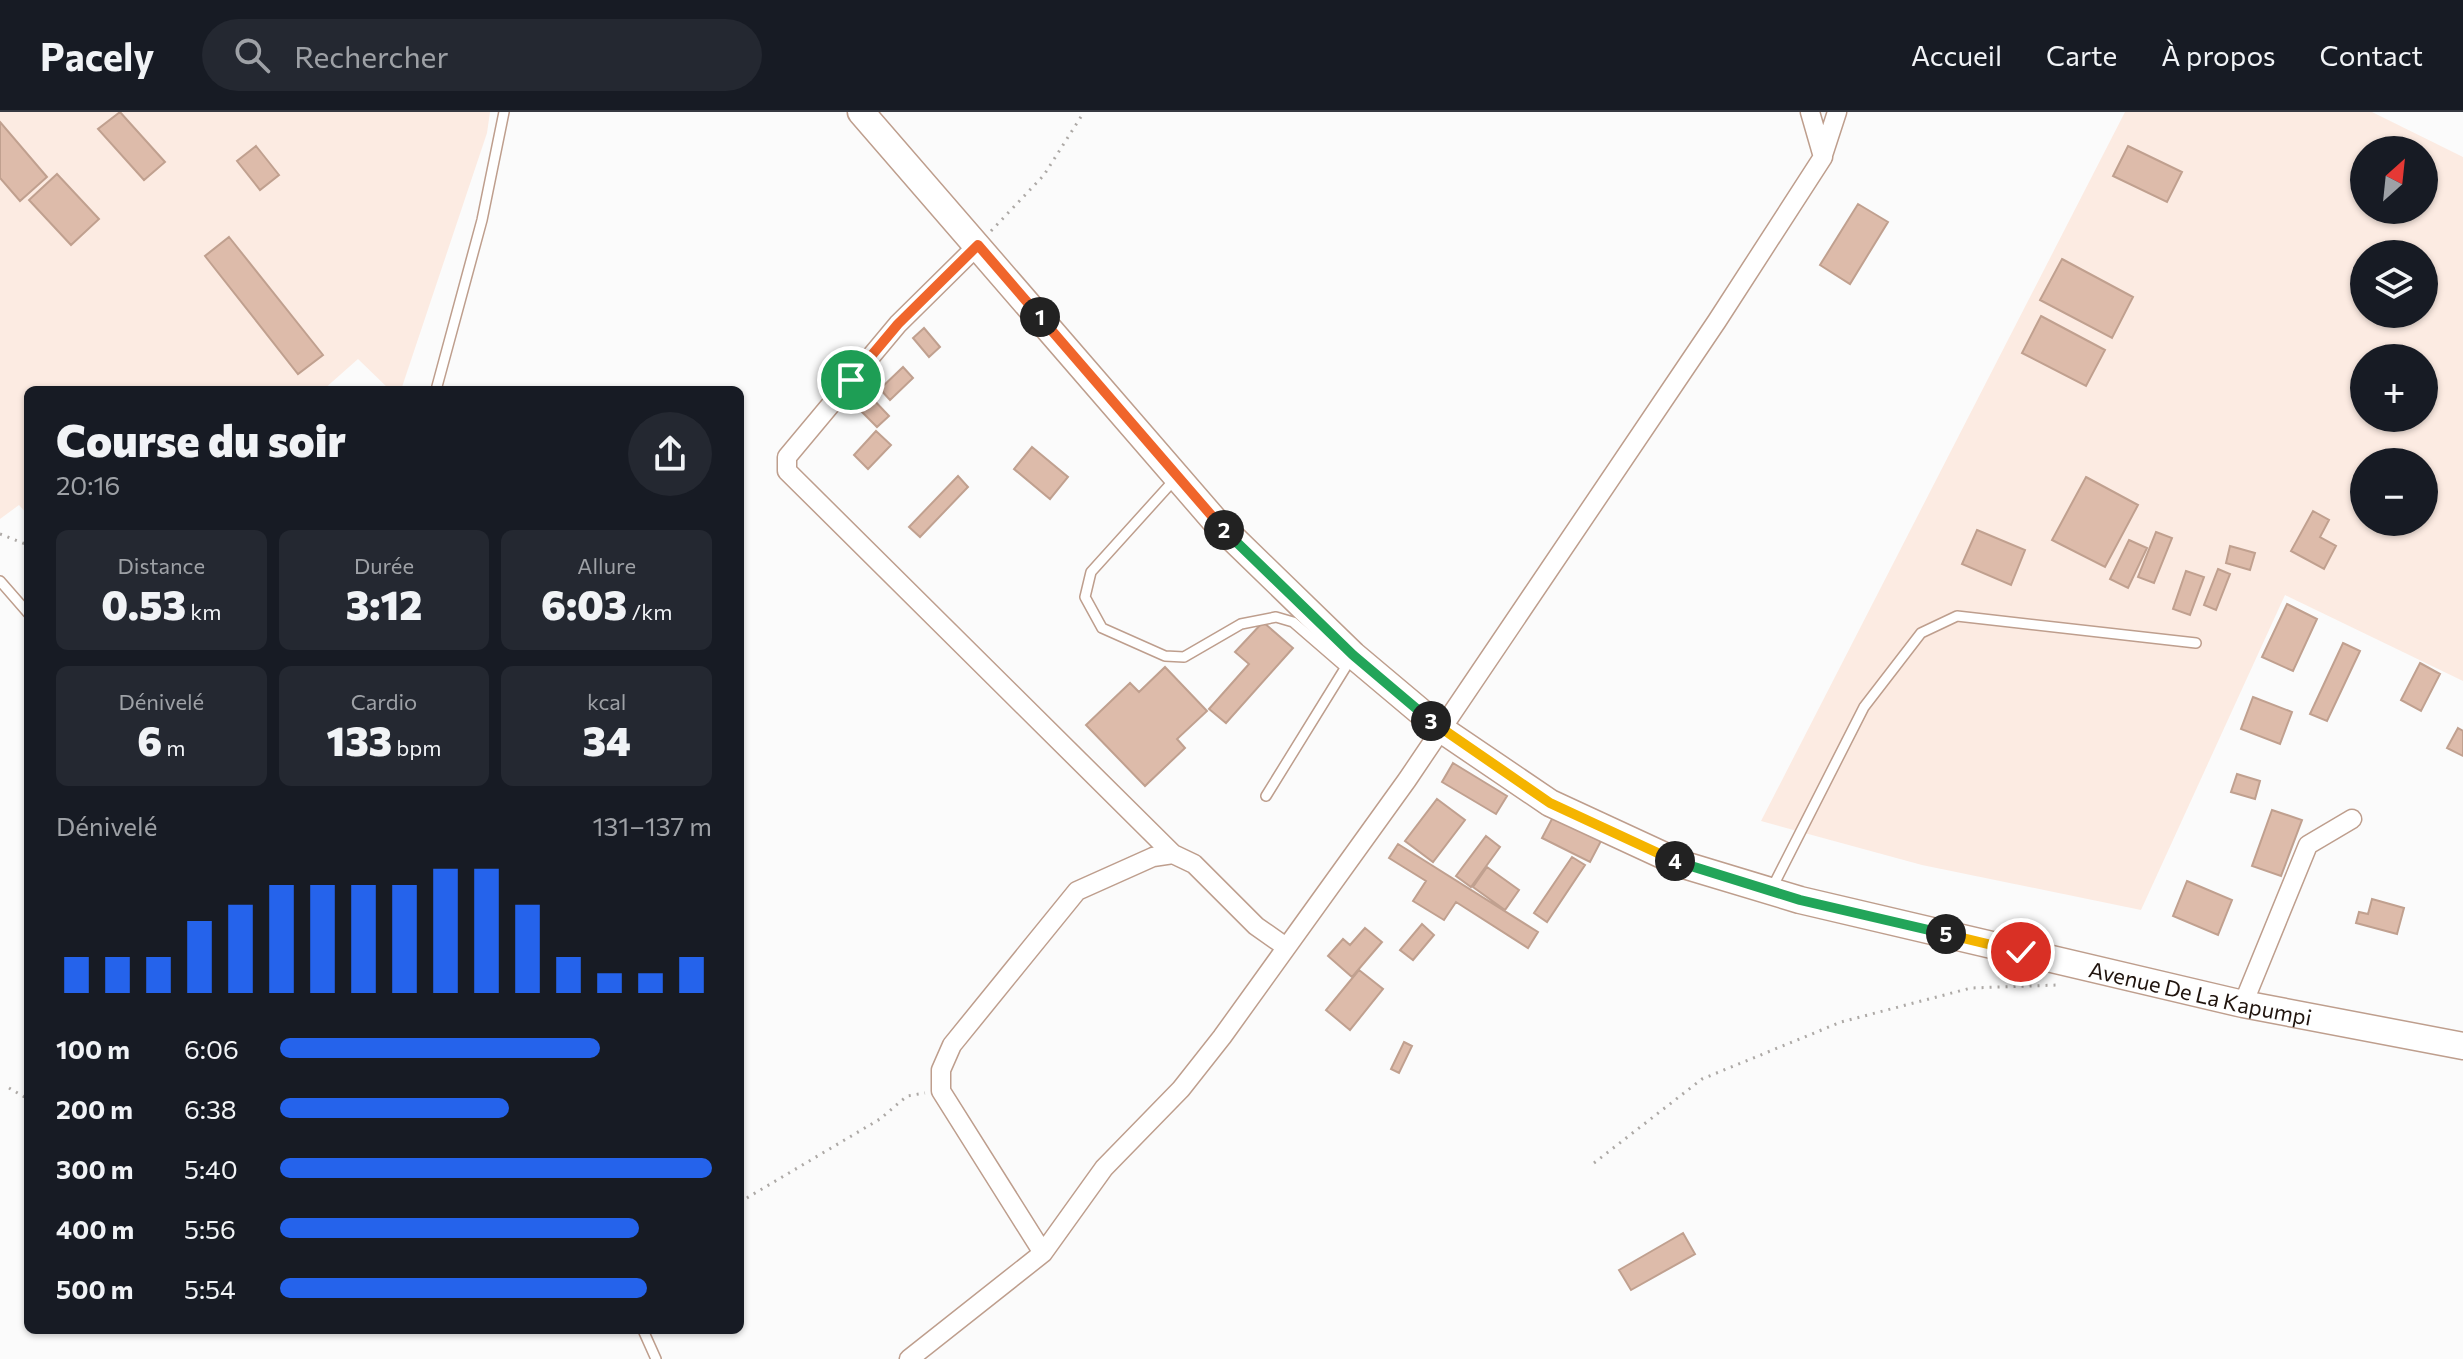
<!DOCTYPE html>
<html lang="fr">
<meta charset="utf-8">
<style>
body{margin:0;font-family:Commissioner,sans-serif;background:#242831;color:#f1f3f6;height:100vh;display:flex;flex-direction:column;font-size:30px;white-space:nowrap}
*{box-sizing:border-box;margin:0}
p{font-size:26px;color:#9ea1a6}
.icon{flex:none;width:44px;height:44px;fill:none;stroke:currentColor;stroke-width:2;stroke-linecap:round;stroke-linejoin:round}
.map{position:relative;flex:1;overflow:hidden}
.sheet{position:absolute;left:24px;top:274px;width:720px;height:948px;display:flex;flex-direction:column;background:#171b24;border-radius:12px;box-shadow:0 2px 6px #0004}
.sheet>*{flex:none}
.needle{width:52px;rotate:27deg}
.tools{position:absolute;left:2350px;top:24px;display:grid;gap:16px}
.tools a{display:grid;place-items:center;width:88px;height:88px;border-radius:50%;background:#171b24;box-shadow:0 2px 6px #0004;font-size:40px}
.pin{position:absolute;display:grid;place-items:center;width:68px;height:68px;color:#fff;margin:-34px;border:4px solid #fff;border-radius:50%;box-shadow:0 2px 8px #0007}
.km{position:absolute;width:40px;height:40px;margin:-20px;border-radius:50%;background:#222;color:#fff;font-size:22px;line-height:40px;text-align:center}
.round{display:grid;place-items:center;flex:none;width:84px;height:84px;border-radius:42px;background:#242831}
.headline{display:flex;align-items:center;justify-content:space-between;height:136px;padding:0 32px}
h1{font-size:44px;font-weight:800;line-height:60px}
.metrics{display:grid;grid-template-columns:repeat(3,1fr);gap:12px;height:136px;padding:8px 32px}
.metrics div{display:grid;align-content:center;border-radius:12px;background:#242831;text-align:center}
.metrics b{font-size:40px;font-weight:800}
.metrics small{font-size:22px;font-weight:400}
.metrics p{font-size:22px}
.chart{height:224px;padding:16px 32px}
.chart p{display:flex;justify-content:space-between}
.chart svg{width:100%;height:144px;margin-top:8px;stroke:#2563eb;stroke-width:6}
ul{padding:0 32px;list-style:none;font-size:26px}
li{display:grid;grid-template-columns:128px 96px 1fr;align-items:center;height:60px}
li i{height:20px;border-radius:10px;background:#2563eb}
header{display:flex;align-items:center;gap:48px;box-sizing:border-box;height:112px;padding:0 40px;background:#171b24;border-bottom:2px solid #363941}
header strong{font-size:38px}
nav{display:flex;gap:44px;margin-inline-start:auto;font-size:28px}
.search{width:560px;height:72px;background:#242831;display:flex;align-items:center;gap:20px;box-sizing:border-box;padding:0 28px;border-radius:44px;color:#9ea1a6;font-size:30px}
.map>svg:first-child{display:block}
.built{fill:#fcebe2;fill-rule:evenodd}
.building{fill:#dba;stroke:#c0a08f;stroke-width:2}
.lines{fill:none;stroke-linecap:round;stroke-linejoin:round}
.lane-casing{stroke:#be9e8d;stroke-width:12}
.street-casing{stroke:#be9e8d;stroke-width:21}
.secondary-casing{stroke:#be9e8d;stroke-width:29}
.path{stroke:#ada9a6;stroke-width:3;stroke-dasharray:2 6;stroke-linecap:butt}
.lane{stroke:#fff;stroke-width:9}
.street{stroke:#fff;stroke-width:18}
.secondary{stroke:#fff;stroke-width:26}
.split-1-casing{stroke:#fff;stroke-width:16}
.split-2-casing{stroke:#fff;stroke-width:16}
.split-3-casing{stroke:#fff;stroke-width:16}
.split-4-casing{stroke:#fff;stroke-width:16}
.split-5-casing{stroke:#fff;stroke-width:16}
.split-6-casing{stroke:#fff;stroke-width:16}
.split-1{stroke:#f0652b;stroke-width:10}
.split-2{stroke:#f0652b;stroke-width:10}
.split-3{stroke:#22a559;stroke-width:10}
.split-4{stroke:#f5b400;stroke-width:10}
.split-5{stroke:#22a559;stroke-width:10}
.split-6{stroke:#f5b400;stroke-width:10}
.labels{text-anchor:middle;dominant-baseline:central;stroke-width:8;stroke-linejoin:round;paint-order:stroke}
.street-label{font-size:22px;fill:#20140e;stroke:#fff}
</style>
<header>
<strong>Pacely</strong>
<div class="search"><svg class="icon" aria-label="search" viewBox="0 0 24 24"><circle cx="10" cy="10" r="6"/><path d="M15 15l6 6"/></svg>Rechercher</div>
<nav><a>Accueil</a><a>Carte</a><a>À propos</a><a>Contact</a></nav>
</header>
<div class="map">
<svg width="2463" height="1247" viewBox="0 0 2463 1247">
<rect width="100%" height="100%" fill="#fbfbfb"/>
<path class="built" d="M0 0H490L487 21 401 278H390L358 247 323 278H28V403L19 393 0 407Z
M2125 0H2372L2463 45V569L2285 483 2141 798 1922 753 1761 709ZM2364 38H2424V98H2364ZM2364 142H2424V202H2364ZM2364 246H2424V306H2364ZM2364 350H2424V410H2364Z"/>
<path class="building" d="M120 0 165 50 144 68 98 17Z
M0 10 47 65 20 89 0 66Z
M256 34 279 63 260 78 237 49Z
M2128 34 2182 60 2167 90 2113 64Z
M57 62 99 107 71 133 29 88Z
M1858 92 1888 110 1850 172 1820 153Z
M229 125 323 243 298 262 205 144Z
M2062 147 2133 185 2112 226 2040 188Z
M2041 204 2105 238 2086 274 2022 241Z
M924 216 940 235 929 245 913 226Z
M903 255 913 266 890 288 880 277Z
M870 284 889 304 877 315 858 296Z
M876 319 891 333 868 357 854 343Z
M1032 335 1068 365 1050 387 1014 357Z
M958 364 968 375 920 425 909 415Z
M2086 365 2138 393 2105 455 2052 428Z
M2313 399 2329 408 2320 425 2336 434 2324 457 2291 439Z
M1977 418 2025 438 2011 473 1962 452Z
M2156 420 2172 426 2154 471 2138 465Z
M2129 428 2147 436 2128 476 2110 467Z
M2230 434 2255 441 2250 458 2226 451Z
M2218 457 2230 462 2216 498 2204 493Z
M2186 459 2204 465 2190 503 2173 497Z
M2287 492 2317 507 2293 559 2262 545Z
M1263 510 1293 536 1226 611 1209 597 1249 552 1235 540Z
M2343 531 2360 539 2327 609 2310 602Z
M2420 551 2440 562 2421 599 2401 588Z
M1165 555 1207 599 1177 627 1185 636 1145 674 1086 613 1130 571 1139 580Z
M2253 585 2292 600 2280 632 2241 617Z
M2458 616 2463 619V644L2447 636Z
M1453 651 1507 684 1496 702 1442 670Z
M2237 662 2260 669 2255 687 2231 680Z
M1437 687 1465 708 1433 750 1405 729Z
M2272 698 2302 708 2281 764 2252 754Z
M1553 705 1601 729 1590 750 1542 726Z
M1486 724 1500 735 1471 775 1456 764Z
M1398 732 1538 820 1528 836 1456 790 1444 808 1413 789 1426 769 1389 746Z
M1572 745 1585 753 1547 810 1534 801Z
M1487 755 1519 778 1505 798 1473 775Z
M2187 769 2232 788 2218 823 2173 804Z
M2372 787 2404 796 2397 822 2356 811 2359 800 2368 802Z
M1422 812 1434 823 1413 848 1400 838Z
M1365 816 1382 830 1352 865 1328 844 1343 827 1350 833Z
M1359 858 1383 877 1350 918 1326 898Z
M1404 930 1412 934 1399 961 1391 957Z
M1683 1121 1695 1142 1631 1178 1619 1158Z"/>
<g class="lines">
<defs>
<path id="lane" d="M436 278 482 108 504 0
M1175 367 1091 460 1085 485 1102 516 1165 544 1184 545 1241 512 1276 505 1293 510 1345 555
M0 469 28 501
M1266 684 1347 553
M1772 776 1864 595 1921 521 1957 504 2196 531
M643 1218 656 1247"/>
<path id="street" d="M1823 43 1837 0
M978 133 898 212 787 345V359L1173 742
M2243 892 2308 733 2352 707
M1043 1141 941 979V958L952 933 1077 779 1153 745 1173 742 1194 752 1256 814 1286 835
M909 1247 1043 1141 1104 1056 1181 977 1222 925 1407 668 1717 209 1823 45 1810 0"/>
<g id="secondary">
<path id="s1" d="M861 0 1216 410 1353 543 1441 617 1550 691 1684 753 1800 788 2243 892 2463 934"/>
</g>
</defs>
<use href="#lane" class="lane-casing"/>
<use href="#street" class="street-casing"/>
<use href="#secondary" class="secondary-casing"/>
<path class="path" d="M991 119 1044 63 1084 0
M0 422 28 433
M9 976 28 987
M1594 1051 1702 967 1841 910 1971 876 2058 873
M740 1090 880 1007 907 984 925 981"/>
<use href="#lane" class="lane"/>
<use href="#street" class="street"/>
<use href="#secondary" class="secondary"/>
</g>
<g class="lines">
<defs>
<path id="split-1" d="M851 268 898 212 978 133 1040 205"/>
<path id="split-2" d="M1040 205 1224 418"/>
<path id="split-3" d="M1224 418 1353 543 1431 609"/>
<path id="split-4" d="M1431 609 1550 691 1675 749"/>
<path id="split-5" d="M1675 749 1800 788 1946 822"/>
<path id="split-6" d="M1946 822 2021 840"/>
</defs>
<use href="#split-1" class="split-1-casing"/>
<use href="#split-2" class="split-2-casing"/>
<use href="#split-3" class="split-3-casing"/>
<use href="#split-4" class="split-4-casing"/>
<use href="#split-5" class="split-5-casing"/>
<use href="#split-6" class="split-6-casing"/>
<use href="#split-1" class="split-1"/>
<use href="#split-2" class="split-2"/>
<use href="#split-3" class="split-3"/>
<use href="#split-4" class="split-4"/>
<use href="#split-5" class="split-5"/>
<use href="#split-6" class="split-6"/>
</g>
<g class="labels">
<g class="street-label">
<text stroke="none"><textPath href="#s1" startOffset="1660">Avenue De La Kapumpi</textPath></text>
</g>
</g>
</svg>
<div class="tools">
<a><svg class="needle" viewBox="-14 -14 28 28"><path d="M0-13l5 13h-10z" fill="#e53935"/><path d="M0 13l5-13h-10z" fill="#9ea1a6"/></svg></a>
<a><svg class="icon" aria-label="layers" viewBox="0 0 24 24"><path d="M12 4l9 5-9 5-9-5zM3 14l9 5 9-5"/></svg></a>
<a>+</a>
<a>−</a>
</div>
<div class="pin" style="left:851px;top:268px;background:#1e9e55"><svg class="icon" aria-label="arrive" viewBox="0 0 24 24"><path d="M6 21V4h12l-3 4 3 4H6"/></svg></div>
<div class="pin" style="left:2021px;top:840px;background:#d93025"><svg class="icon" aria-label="check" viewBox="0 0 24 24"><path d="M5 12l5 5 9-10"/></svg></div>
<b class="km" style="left:1040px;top:205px">1</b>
<b class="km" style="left:1224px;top:418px">2</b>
<b class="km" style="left:1431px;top:609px">3</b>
<b class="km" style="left:1675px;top:749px">4</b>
<b class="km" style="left:1946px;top:822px">5</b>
<section class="sheet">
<div class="headline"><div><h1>Course du soir</h1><p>20:16</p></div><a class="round"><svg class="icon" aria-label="share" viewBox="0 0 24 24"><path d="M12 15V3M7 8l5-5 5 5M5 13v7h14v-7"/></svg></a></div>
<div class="metrics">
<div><p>Distance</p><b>0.53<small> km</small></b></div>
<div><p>Durée</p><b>3:12</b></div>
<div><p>Allure</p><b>6:03<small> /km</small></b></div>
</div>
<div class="metrics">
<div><p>Dénivelé</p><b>6<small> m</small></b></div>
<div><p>Cardio</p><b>133<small> bpm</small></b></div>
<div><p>kcal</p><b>34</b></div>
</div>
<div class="chart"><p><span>Dénivelé</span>131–137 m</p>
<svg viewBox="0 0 160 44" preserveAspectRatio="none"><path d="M5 44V33M15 44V33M25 44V33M35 44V22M45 44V17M55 44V11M65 44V11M75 44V11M85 44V11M95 44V6M105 44V6M115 44V17M125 44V33M135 44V38M145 44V38M155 44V33"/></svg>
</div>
<ul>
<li><b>100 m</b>6:06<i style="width:74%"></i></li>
<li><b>200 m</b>6:38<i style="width:53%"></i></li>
<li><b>300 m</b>5:40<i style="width:100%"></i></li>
<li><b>400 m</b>5:56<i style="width:83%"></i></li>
<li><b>500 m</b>5:54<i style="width:85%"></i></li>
</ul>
</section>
</div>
